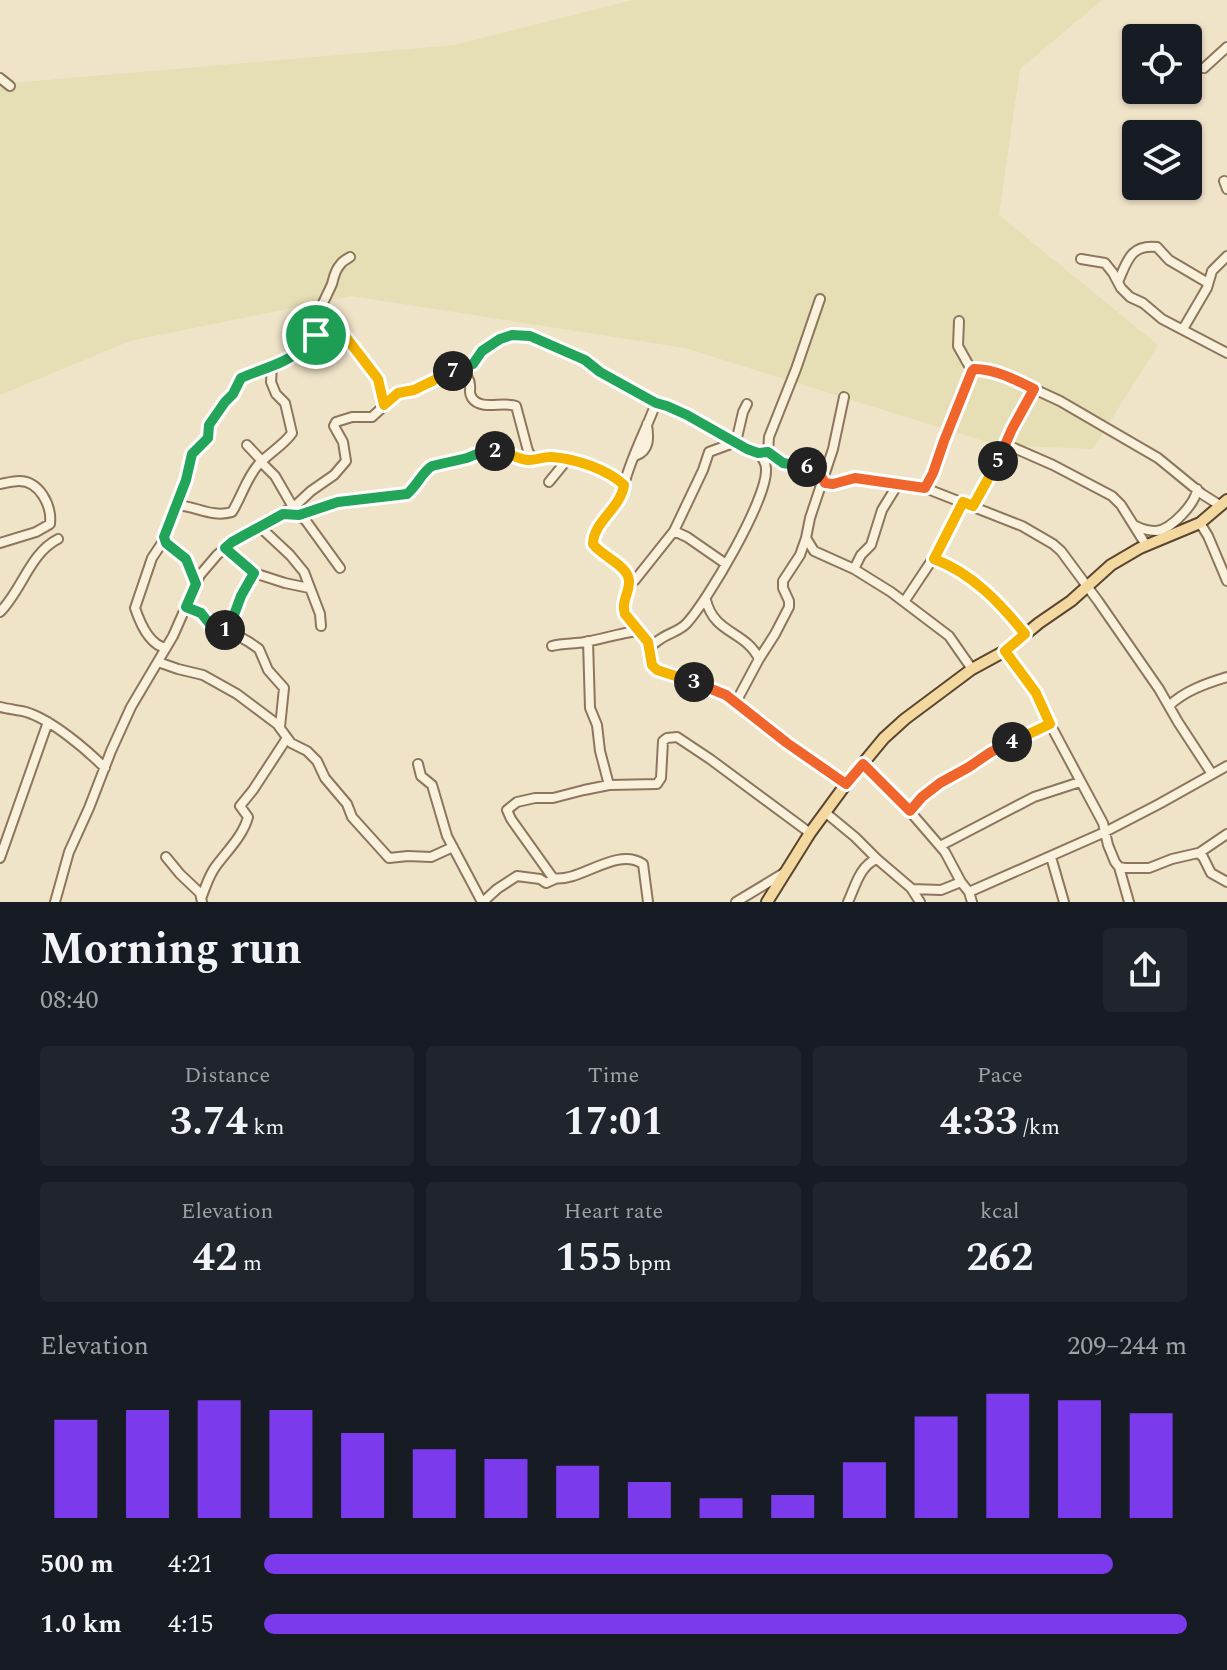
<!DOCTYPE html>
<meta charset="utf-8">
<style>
body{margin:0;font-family:Spectral,serif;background:#20242c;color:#f1f3f6;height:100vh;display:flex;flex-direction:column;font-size:30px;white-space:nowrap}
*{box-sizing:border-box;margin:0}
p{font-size:26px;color:#9ea1a6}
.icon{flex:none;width:44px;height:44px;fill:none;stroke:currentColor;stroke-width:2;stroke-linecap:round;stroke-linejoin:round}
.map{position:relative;height:902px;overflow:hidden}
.details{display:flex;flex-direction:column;background:#171b24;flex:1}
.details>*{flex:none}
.tools{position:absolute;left:1122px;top:24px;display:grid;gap:16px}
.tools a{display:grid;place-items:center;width:80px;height:80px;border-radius:8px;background:#171b24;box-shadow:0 2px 6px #0004;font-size:40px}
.pin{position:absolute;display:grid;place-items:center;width:68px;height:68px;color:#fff;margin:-34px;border:4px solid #fff;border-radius:50%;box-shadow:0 2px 8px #0007}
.km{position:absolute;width:40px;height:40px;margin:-20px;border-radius:50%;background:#222;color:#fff;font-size:22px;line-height:40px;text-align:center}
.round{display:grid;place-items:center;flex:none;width:84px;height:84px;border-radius:8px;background:#20242c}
.summary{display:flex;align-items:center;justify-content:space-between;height:136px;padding:0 40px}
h1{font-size:44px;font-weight:700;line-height:60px}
.stats{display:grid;grid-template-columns:repeat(3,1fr);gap:12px;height:136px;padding:8px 40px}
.stats div{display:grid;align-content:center;border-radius:8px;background:#20242c;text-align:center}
.stats b{font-size:40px;font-weight:700}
.stats small{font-size:22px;font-weight:400}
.stats p{font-size:22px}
.chart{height:224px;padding:16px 40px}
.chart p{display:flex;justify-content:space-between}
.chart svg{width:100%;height:144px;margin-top:8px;stroke:#7c3aed;stroke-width:6}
ul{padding:0 40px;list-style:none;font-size:26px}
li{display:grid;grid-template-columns:128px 96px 1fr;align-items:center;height:60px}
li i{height:20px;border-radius:10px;background:#7c3aed}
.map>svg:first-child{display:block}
.farmland{fill:#e6deb5}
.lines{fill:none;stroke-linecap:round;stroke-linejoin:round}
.minor-casing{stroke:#8d765c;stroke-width:12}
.major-casing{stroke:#5b4430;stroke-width:14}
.minor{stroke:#faf1dc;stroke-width:8}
.major{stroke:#f3d9a0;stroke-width:10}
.split-1-casing{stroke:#fff;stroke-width:16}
.split-2-casing{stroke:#fff;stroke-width:16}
.split-3-casing{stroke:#fff;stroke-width:16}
.split-4-casing{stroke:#fff;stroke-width:16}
.split-5-casing{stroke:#fff;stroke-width:16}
.split-6-casing{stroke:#fff;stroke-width:16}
.split-7-casing{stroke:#fff;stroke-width:16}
.split-8-casing{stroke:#fff;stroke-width:16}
.split-1{stroke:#22a559;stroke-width:10}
.split-2{stroke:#22a559;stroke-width:10}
.split-3{stroke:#f5b400;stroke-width:10}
.split-4{stroke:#f0652b;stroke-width:10}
.split-5{stroke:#f5b400;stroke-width:10}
.split-6{stroke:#f0652b;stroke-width:10}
.split-7{stroke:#22a559;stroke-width:10}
.split-8{stroke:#f5b400;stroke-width:10}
</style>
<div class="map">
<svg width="1227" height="902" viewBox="0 0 1227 902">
<rect width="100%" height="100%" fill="#f0e4c8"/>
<path class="farmland" d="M633 0H1102L1020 69 999 215 1158 345 1093 449 996 445 685 348 351 296 130 341 0 395V84L454 45Z"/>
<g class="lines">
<defs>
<path id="minor" d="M1204 68 1227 47
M0 78 10 86
M1224 181 1227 189
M1081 259 1105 263 1113 273 1121 288 1130 297 1143 303 1162 319 1227 353
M1118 282C1127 262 1130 244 1157 247L1169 260 1208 283
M959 321 958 346 972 371
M1183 329 1207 288 1212 271 1227 256
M316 335C315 315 324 302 332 284 334 277 335 270 340 265 342 261 347 259 350 257
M460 368C464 373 470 378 470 385 471 392 468 391 472 398 481 411 503 401 516 406L528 451 533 459C539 458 546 456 552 457 576 458 607 469 624 485 621 508 592 522 593 544 601 556 619 560 627 573 635 585 620 597 623 610 626 623 641 629 647 640 653 650 648 661 657 670L715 689 726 695 787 743 846 784
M844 397 833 449 810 518 806 538 814 551 854 569 891 592 949 636 972 669
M1005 444 1053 465 1112 496 1121 505 1146 545
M247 445 262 461
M768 452 769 437 796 369 820 299
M635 456C650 451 649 438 647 424
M261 462 275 476 293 507
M549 482 567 460
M0 484C6 483 13 481 19 481 40 481 52 506 50 524L36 532 0 543
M624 485C631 457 646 430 656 403
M925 488 933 473 944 441 971 375 974 369 979 368 1021 383 1060 401 1158 458 1202 494 1221 506
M176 505C196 506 212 518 232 512 242 496 246 479 258 465 268 454 285 444 292 433L285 403 276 394 271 382 272 367 303 348 312 337 338 332 343 333 359 352 378 379 384 405
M973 506 986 485 1012 429 1034 389
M283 514 299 515 338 502 407 494 415 487 428 468 467 458 484 451 504 452 526 460 533 459
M299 515 306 521 340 568
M1200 523 1208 536 1227 581
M1136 526C1142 529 1149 531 1156 531 1171 530 1196 503 1197 489
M260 527 290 555 304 572 320 614 321 626
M674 531 687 537 726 564
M164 540 152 558 135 608C140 623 149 645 166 648
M225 548 254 573 285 583 309 588
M934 559C972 573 1000 603 1025 634
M854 569 861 555 871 545 882 510 898 484
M196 583 186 559 164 540 188 476 192 454 208 438 209 425 233 394 241 378 272 367
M629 584 635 580 674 531 703 470 709 452 736 442 743 412 747 404
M706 600C714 634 746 631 759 659
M904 602 942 545 963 502
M186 607C192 610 200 611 205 616 212 624 214 629 226 629L235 614 241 596 254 573
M0 612C22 590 30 553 58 539
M226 629 249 642 259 649 268 670 284 688 280 727
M588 641 590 708 597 725 600 751 609 785
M552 646C563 643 574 644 585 642 603 639 620 633 638 631
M649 647C653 645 656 642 659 640 668 633 678 632 686 624 707 602 768 498 766 469 766 462 763 458 758 453
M1005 651 1036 693 1050 724 1103 823 1108 845 1115 862 1119 867 1125 868H1149L1172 859 1198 853 1203 857 1211 873 1227 882
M158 662 178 669 203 675 237 694 277 724 291 743 307 751 317 761 325 778 347 804 352 817 389 858 408 856 431 857 453 847
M736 702 759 659 775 634 789 607V601L783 588V581L800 555 806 538
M1169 706C1184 691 1207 683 1227 677
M0 707C8 709 17 710 26 712 52 720 86 749 105 768
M418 764 421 776 432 785 447 836 482 902
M863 764 901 801 945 852 961 882 969 892 972 902
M910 811 922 797 940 783 969 767 991 752 1050 724
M826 813 855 837 877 859 911 888 920 902
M940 846 1034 797 1080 782
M1199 853 1227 834
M166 857 180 874 200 893 202 902
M1051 857 1064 902
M0 858 48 722
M1119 867 1129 902
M912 889 941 890 961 882
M969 892 1105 832 1159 804 1227 766
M202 896C206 886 209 875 216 866 227 851 243 836 248 817L240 806 253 790 287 738
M55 902 69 852 89 808 111 751 131 707 173 636 200 575 217 555 232 542 296 505 311 491 334 475 346 461 343 442 334 426 336 422 352 417H372L398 393 414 390 430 381 473 364 482 351 494 342 512 335H524L541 340 549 345 566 350 574 356 585 360 600 372 656 403 687 415 747 449 758 453 768 452C774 455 778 460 785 463 805 472 810 459 825 483L833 484 855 478 925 488 1022 526 1053 544 1061 551 1098 601 1159 689 1178 722 1212 774
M483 902 497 889 517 876 540 879 546 883 555 879
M648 902 643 864C616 846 580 883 553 878L511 819 507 810 517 802 535 798H553L584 790 609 785 657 784 661 778 663 741 667 738 677 737 710 759 810 833
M736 902 784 873
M848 902C855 887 860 865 877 859"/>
<path id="major" d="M767 902 810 833 846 784 884 738 905 719 972 669 1005 651 1039 623 1071 601 1111 565 1140 548 1200 523 1227 500"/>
</defs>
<use href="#minor" class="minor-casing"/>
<use href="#major" class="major-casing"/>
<use href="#minor" class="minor"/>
<use href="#major" class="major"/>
</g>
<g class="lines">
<defs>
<path id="split-1" d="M225 630 209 623 201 613 186 607 196 584 186 559 166 543 164 537 186 480 192 454 208 438 209 425 225 402 233 394 241 378C261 369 285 364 302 349 309 344 307 339 316 335"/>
<path id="split-2" d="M225 630 231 623 241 596 254 573 225 548 232 542 283 514 299 515 338 502 407 494C417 486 422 472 432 466L467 458 484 451H495"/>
<path id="split-3" d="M495 451C506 452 516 458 527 460 535 461 544 456 552 457 576 459 607 469 624 485 621 508 593 522 593 544 601 556 630 566 629 582 629 594 621 601 625 614L648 642 652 665 657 670 694 682"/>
<path id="split-4" d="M694 682 726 695 787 743 846 784 863 764 910 811 922 797 940 783 969 767 991 752 1012 742"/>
<path id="split-5" d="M998 461 973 506 963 502 934 559C972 573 1000 603 1025 634L1005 651 1036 693 1050 724 1012 742"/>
<path id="split-6" d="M807 467 818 471 825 483 833 484 855 478 925 488 933 473 944 441 972 371 974 369C995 369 1016 380 1034 389L1012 429 998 461"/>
<path id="split-7" d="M453 371 473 364 482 351 500 339 512 335 530 336 585 360 600 372 656 403 667 406 687 415 747 449 758 453 768 452 783 463 807 467"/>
<path id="split-8" d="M316 335 338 332 345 336 378 379 384 405 398 393 414 390 453 371"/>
</defs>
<use href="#split-1" class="split-1-casing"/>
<use href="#split-2" class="split-2-casing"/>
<use href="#split-3" class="split-3-casing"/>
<use href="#split-4" class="split-4-casing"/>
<use href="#split-5" class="split-5-casing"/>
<use href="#split-6" class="split-6-casing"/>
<use href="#split-7" class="split-7-casing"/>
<use href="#split-8" class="split-8-casing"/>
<use href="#split-1" class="split-1"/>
<use href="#split-2" class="split-2"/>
<use href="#split-3" class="split-3"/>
<use href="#split-4" class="split-4"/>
<use href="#split-5" class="split-5"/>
<use href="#split-6" class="split-6"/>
<use href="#split-7" class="split-7"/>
<use href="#split-8" class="split-8"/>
</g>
</svg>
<div class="tools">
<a><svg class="icon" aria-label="locate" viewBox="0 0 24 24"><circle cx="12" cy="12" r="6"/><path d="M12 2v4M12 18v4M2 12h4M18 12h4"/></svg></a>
<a><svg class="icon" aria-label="layers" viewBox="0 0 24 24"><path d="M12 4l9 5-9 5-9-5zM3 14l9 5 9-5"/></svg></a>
</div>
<div class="pin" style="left:316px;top:335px;background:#1e9e55"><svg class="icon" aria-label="arrive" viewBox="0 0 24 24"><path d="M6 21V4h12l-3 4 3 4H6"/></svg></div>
<b class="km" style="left:225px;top:630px">1</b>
<b class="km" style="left:495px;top:451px">2</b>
<b class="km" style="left:694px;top:682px">3</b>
<b class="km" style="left:1012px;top:742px">4</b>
<b class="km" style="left:998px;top:461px">5</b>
<b class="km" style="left:807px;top:467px">6</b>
<b class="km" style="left:453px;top:371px">7</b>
</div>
<section class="details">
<div class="summary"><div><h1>Morning run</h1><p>08:40</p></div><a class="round"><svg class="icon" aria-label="share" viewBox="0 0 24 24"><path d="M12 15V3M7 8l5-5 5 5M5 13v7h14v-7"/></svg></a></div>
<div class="stats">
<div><p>Distance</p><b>3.74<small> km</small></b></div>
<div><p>Time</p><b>17:01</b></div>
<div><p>Pace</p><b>4:33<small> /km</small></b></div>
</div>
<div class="stats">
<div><p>Elevation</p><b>42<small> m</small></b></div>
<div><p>Heart rate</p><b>155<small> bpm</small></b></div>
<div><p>kcal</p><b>262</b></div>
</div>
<div class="chart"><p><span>Elevation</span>209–244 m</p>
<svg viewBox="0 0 160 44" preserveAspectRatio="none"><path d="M5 44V14M15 44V11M25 44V8M35 44V11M45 44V18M55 44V23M65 44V26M75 44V28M85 44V33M95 44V38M105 44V37M115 44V27M125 44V13M135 44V6M145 44V8M155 44V12"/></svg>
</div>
<ul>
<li><b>500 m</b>4:21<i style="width:92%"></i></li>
<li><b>1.0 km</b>4:15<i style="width:100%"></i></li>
</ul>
</section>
